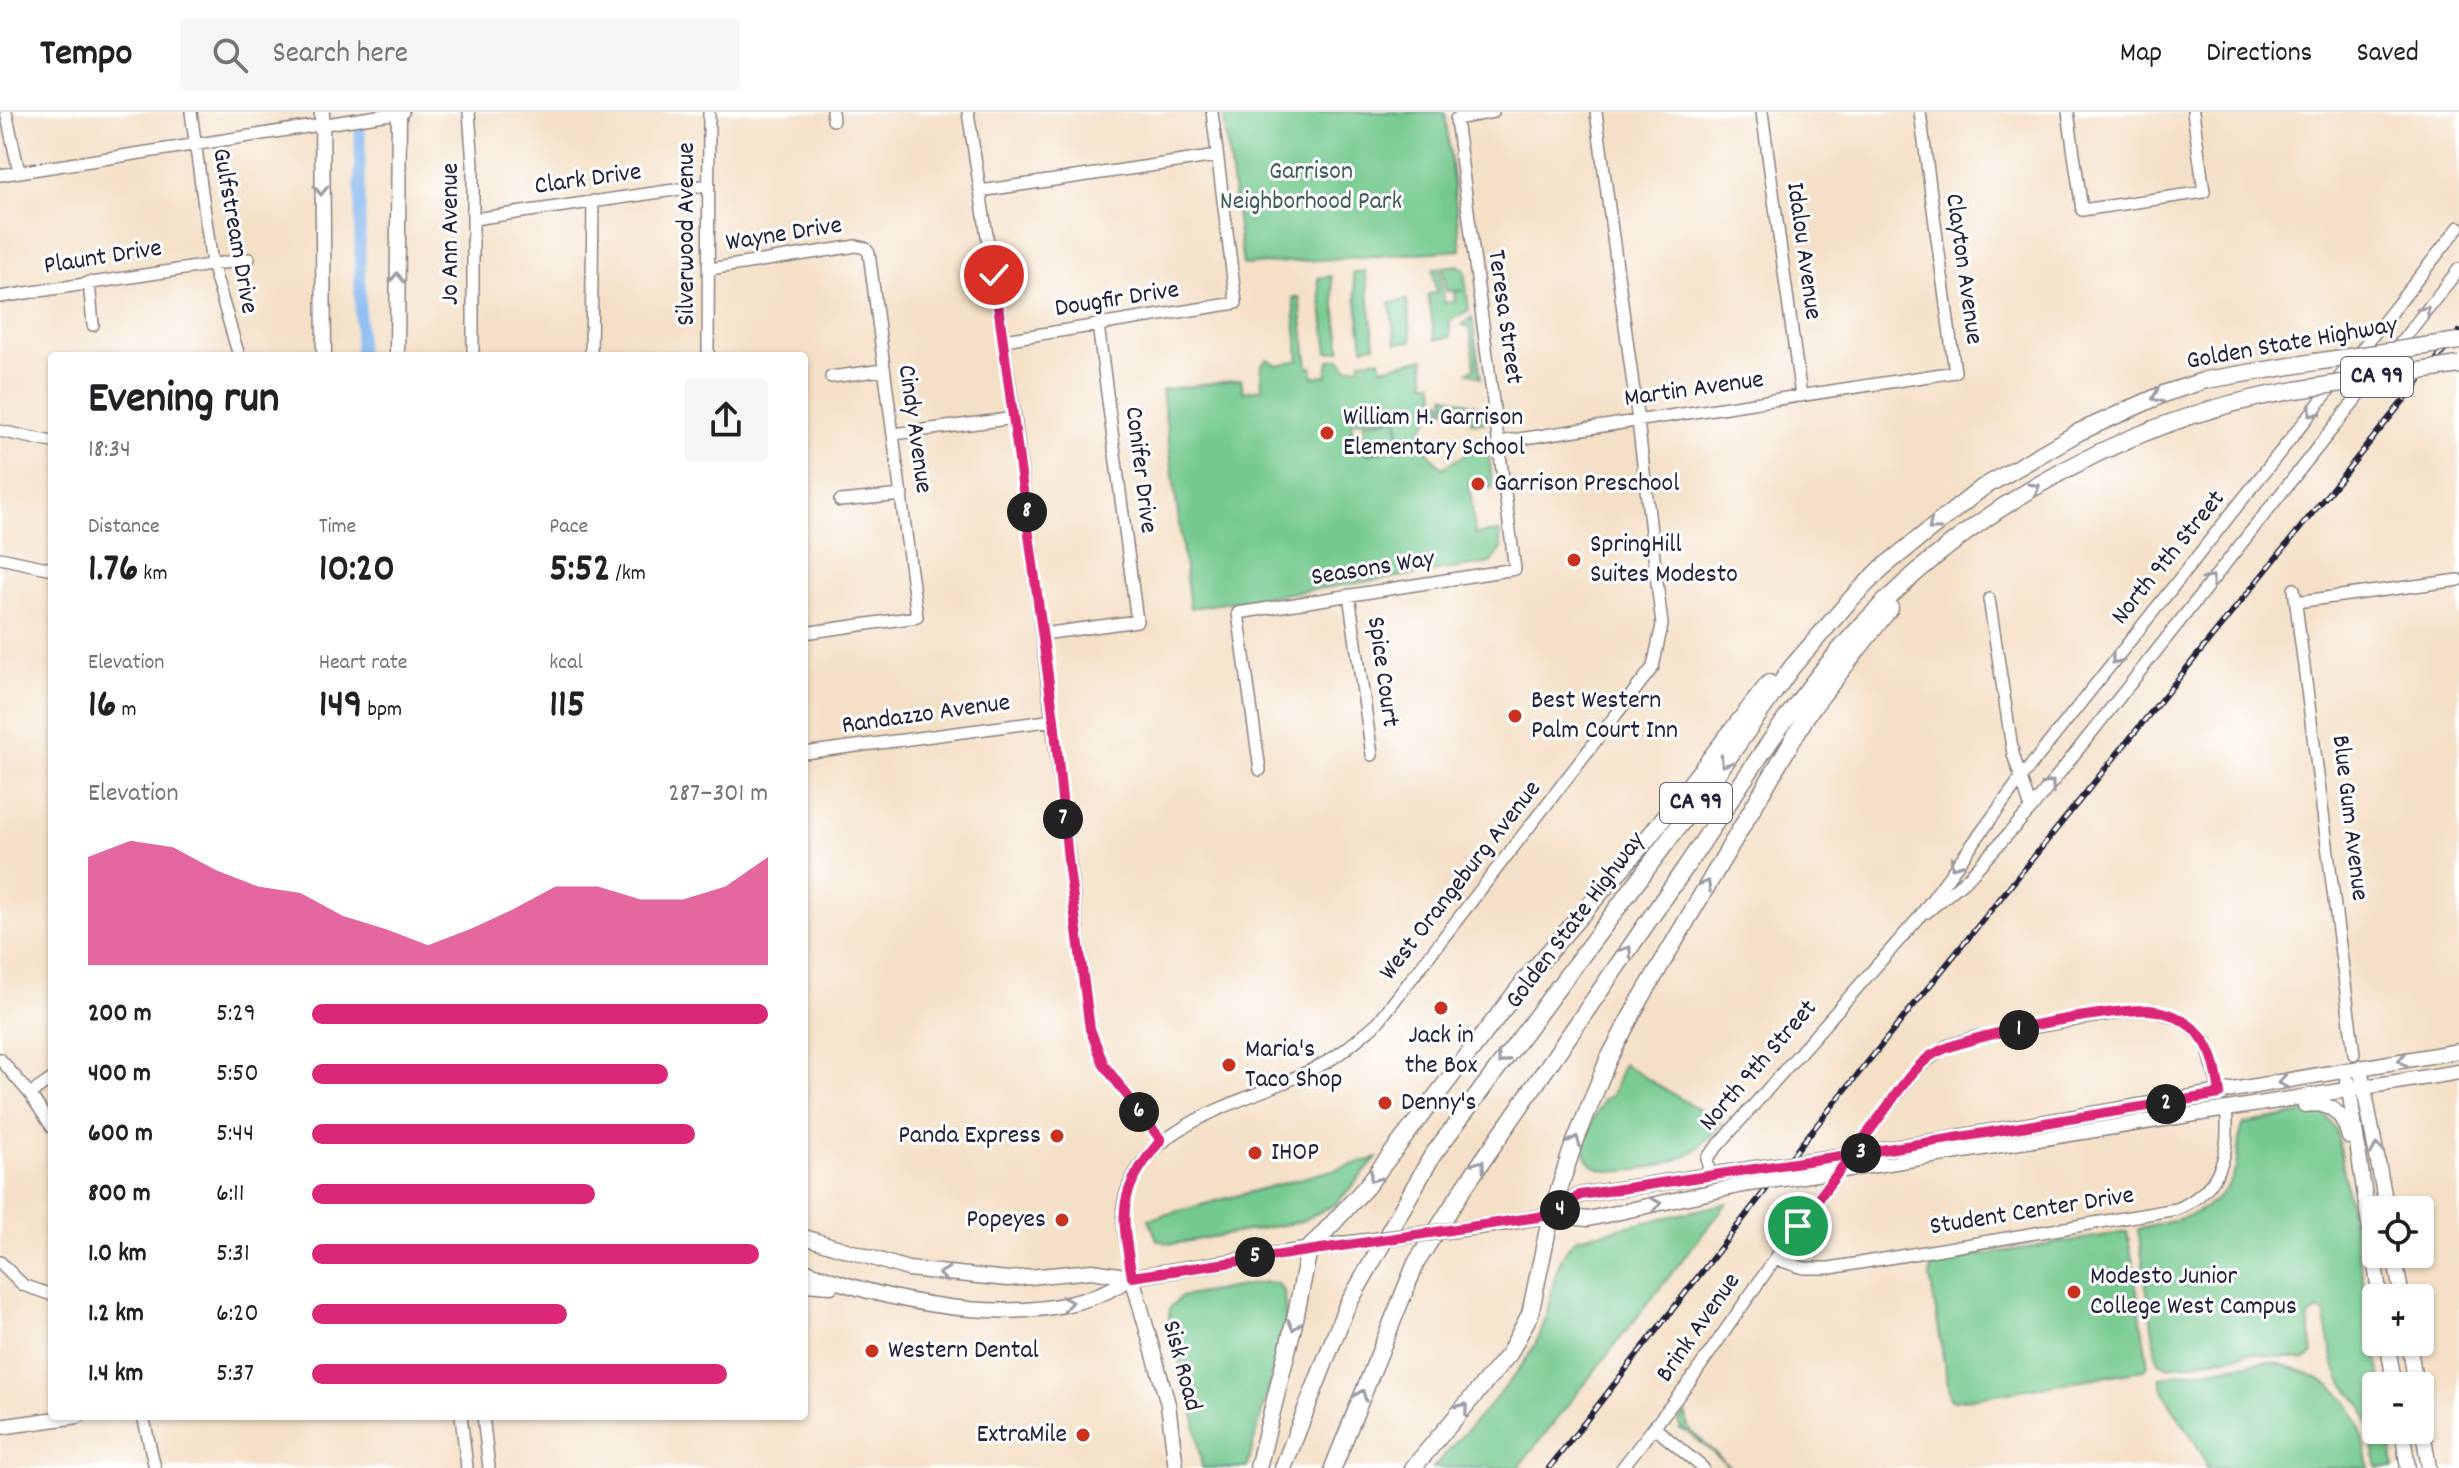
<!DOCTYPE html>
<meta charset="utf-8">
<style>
body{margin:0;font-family:Dekko,sans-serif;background:#f6f6f6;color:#202124;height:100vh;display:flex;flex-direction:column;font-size:30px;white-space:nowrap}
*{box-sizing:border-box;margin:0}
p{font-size:26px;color:#757577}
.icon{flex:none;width:44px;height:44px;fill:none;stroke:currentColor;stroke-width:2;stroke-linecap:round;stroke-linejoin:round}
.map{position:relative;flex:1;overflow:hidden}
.details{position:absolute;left:48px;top:240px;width:760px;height:1068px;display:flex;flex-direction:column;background:#fff;border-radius:8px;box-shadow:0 2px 6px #0004}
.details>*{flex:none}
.fabs{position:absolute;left:2362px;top:1084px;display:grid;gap:16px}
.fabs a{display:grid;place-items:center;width:72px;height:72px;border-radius:8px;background:#fff;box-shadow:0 2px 6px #0004;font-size:40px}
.pin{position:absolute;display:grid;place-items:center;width:68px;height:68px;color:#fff;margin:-34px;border:4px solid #fff;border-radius:50%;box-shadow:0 2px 8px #0007}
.km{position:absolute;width:40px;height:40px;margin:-20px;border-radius:50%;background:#222;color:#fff;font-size:22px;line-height:40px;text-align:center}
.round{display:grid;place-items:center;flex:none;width:84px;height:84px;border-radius:8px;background:#f6f6f6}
.headline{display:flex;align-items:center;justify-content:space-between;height:136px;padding:0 40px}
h1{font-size:44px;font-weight:800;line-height:60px}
.figures{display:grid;grid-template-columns:repeat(3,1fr);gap:12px;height:136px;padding:8px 40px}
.figures div{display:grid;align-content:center}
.figures b{font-size:40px;font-weight:800}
.figures small{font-size:22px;font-weight:400}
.figures p{font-size:22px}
.chart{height:224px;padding:16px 40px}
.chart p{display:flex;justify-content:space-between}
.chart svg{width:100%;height:144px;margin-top:8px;fill:#db2777;opacity:.7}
ul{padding:0 40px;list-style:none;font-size:26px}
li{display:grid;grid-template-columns:128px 96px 1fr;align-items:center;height:60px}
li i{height:20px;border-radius:10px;background:#db2777}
header{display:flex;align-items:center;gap:48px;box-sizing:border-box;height:112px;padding:0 40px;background:#fff;border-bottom:2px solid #e0e0e0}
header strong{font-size:38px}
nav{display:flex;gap:44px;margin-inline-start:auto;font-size:28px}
.search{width:560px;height:72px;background:#f6f6f6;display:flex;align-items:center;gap:20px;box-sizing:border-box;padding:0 28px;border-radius:8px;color:#757577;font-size:30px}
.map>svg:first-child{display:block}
.green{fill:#73c98e;stroke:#4a7664;stroke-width:2;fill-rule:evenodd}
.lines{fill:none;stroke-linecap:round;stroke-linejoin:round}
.canal{stroke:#83b6f0;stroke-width:11}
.minor-casing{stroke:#8b8180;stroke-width:14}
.major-casing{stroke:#8b8180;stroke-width:17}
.highway-casing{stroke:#8b8180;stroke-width:19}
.minor{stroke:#fff;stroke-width:11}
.major{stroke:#fff;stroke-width:14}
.highway{stroke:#fff;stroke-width:16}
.rail-casing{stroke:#22223b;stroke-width:6}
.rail{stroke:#fff;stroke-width:3;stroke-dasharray:9;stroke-linecap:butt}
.major-bridge-casing{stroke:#8b8180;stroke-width:17;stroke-linecap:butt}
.highway-bridge-casing{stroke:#8b8180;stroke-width:19;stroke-linecap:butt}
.major-bridge{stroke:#fff;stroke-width:14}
.highway-bridge{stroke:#fff;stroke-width:16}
.oneway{stroke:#9c9ca7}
.route-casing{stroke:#fff;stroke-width:16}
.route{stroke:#db2777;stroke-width:10}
.poi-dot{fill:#c8321e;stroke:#fff;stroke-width:3}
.labels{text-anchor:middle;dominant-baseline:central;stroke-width:6;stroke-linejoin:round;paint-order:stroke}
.shield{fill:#fff;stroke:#646476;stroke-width:2}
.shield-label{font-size:24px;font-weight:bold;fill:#22223b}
.park-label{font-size:26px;fill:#3e5c58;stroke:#fff}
.street-label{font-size:26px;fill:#22223b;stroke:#fff}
.poi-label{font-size:26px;fill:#22223b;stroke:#fff;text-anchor:start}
</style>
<header>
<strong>Tempo</strong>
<div class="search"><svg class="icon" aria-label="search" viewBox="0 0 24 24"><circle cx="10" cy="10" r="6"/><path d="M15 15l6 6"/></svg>Search here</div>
<nav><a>Map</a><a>Directions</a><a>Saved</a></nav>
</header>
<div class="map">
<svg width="2459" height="1356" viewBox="0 0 2459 1356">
<rect width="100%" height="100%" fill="#fff"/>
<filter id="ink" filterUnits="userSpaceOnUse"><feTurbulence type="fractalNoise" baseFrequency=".0125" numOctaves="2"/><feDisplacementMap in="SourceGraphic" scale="16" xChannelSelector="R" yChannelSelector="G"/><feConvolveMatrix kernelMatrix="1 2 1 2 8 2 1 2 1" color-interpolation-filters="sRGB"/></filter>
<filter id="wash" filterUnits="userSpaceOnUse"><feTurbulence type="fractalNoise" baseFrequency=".006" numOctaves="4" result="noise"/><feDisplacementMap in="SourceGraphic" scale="32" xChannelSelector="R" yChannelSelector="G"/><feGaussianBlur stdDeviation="1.8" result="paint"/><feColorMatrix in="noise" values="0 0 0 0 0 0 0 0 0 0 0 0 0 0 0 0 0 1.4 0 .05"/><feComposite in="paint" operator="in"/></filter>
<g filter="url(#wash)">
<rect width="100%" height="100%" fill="#f4e0c6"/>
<path class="green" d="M1223 0H1445L1461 138 1243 153Z
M1458 153 1464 157 1469 198 1450 209V225L1435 228 1428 182 1436 181 1433 157 1439 156 1444 191 1455 189 1454 180 1462 178 1446 179 1442 155Z
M1365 159 1375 233 1363 235 1353 161Z
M1331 164 1341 238 1328 240 1318 166Z
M1299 185 1308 255H1312L1313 265 1327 263 1329 248 1341 247 1347 256 1360 254V249L1380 247 1382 256 1424 246 1425 270H1433L1436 286 1443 289 1444 298 1434 296 1417 328 1442 356 1487 330 1493 376H1488L1487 366 1469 369 1475 422 1499 420 1502 437 1490 451 1190 496 1162 278 1241 267 1243 280 1262 277 1261 254 1267 247 1278 253 1299 248 1293 186ZM1398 304 1402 337 1366 342 1364 324H1353L1351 310Z
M1407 188 1412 229 1396 231 1390 191Z
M1472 205 1481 266 1468 260 1475 256 1470 215 1462 213Z
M1445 283 1483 296 1484 311 1471 310 1470 303 1447 299Z
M1397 306 1400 333 1368 340 1364 311Z
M1623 952 1721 1011C1712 1021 1703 1034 1691 1041 1669 1054 1592 1075 1585 1040 1582 1025 1598 1001 1603 988L1612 983Z
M2314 999 2324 1002 2336 1017 2382 1274H2376V1318H2388L2394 1356H2377L2370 1315 2363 1295 2340 1267 2334 1251 2324 1201 2317 1198 2308 1206 2313 1241 2305 1248 2252 1241 2169 1255 2159 1250 2156 1241 2138 1117C2175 1110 2225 1099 2236 1056 2239 1042 2237 1024 2244 1012Z
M1377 1046 1336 1092 1299 1110 1172 1132 1157 1128 1149 1107Z
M1727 1091 1518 1356H1433C1466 1317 1515 1272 1538 1227 1554 1196 1549 1148 1577 1126Z
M2127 1120 2135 1163 2125 1165 2126 1168 2135 1167 2148 1254 2143 1258 1954 1289 1950 1287 1930 1164 1932 1155 1939 1150Z
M1265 1170 1276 1171 1284 1179 1286 1210 1247 1356H1202L1193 1298 1169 1211V1197L1180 1185Z
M2267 1249C2337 1265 2358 1286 2369 1356H2206C2198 1321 2167 1301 2160 1265Z
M1686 1301 1688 1316 1731 1356 1688 1320 1680 1317 1679 1308Z"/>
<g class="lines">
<path class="canal" d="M360 244V19"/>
</g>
</g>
<g filter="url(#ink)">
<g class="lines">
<defs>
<path id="minor" d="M6 0 19 60
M191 0 212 152 239 244
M469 0 473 53V244
M832 0 833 8
M968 0 1015 306 1090 917 1104 953 1161 1028
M1762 0 1801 284
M2068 0 2082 98 2204 80 2193 0
M0 63 403 0
M980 79 1217 44
M474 107 709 73
M710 157 856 134 865 136 869 141 917 505 804 521
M89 170 93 213
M0 185 249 147
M1004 228 1236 191 1212 0
M591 244 593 89
M708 244 709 0
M831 265 883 258
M0 319 52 330
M894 322 1015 306
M1499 330 1955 260 1920 0
M840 389 902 383
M0 446 52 457
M2294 477 2354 942
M1349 483 1372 643
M1989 487 2013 642 2031 697
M2296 490 2459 468
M1043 522 1137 509 1098 213
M804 641 1054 608
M1260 658 1238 501 1515 457 1456 7 1493 0
M1927 800 1969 765 2031 697 2459 157
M0 947 30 982 52 1015
M30 982 52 967
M1709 1061 1707 1046 1917 808 2021 666 2459 115
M1776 1147 1804 1156H1830L2177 1097C2220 1078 2231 1042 2226 998
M0 1150 23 1173 52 1183
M1132 1165C1128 1139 1118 1107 1126 1081 1150 1006 1257 988 1319 954 1341 943 1359 926 1378 910L1653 555 1662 513 1638 309 1596 0
M143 1304 155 1356
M461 1304 467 1356
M483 1304 489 1356
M1655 1316 1703 1356
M1622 1356 1690 1269 1798 1114 1917 956 1947 934 1972 926 2122 900 2153 898 2182 908 2206 929 2220 982"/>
<path id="major" d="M322 0 324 244
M397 244 399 0
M2360 955 2387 1098
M2348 970 2380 1186
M2305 993C2331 989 2343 1001 2349 1025
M1894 1036 2459 939
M1882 1052 2459 960
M1551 1103 1580 1083 1757 1056
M1493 1113 1551 1103 1588 1107 1743 1073
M804 1125 908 1157 1008 1167 1092 1159 1132 1165 1343 1132
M2394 1142 2402 1186
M804 1158C896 1193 1046 1225 1132 1165
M1132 1165 1168 1292 1176 1356
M804 1172 831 1174
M2387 1230 2395 1274
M2409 1230 2416 1274
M2420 1301 2429 1356
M0 1315 78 1304
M2402 1318 2408 1356"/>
<path id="highway" d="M1258 1356 1295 1207 1309 1137 1366 1075 1534 857 1648 726 1769 571
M1283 1356 1346 1196 1432 1044 1705 679 1792 555 1851 487 1882 456 1982 376 2079 320 2166 281 2206 268 2315 250
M1333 1356 1416 1151 1465 1074C1539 968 1612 862 1685 756 1730 690 1773 620 1823 558 1938 414 2114 308 2296 278
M1413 1356 1509 1242 1530 1202 1551 1103 1571 1040 1608 948 1636 895 1809 600 1890 496"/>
</defs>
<use href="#minor" class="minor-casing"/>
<use href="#major" class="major-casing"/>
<use href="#highway" class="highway-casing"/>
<use href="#minor" class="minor"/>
<use href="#major" class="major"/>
<use href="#highway" class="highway"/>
<defs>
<path id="rail" d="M1549 1356 1803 1030 2459 220"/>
</defs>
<use href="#rail" class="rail-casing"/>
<use href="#rail" class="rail"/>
<defs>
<path id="major-bridge" d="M1757 1056 1894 1036
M1743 1073 1882 1052
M1343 1132 1493 1113"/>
<path id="highway-bridge" d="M2315 250 2459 229
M2296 278 2459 253"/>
</defs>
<use href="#major-bridge" class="major-bridge-casing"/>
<use href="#highway-bridge" class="highway-bridge-casing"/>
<use href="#major-bridge" class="major-bridge"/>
<use href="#highway-bridge" class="highway-bridge"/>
</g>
<defs><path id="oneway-chevron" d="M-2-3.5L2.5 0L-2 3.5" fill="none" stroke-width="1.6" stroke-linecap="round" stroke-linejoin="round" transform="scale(2)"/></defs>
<g class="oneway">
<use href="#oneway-chevron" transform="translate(321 78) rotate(90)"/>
<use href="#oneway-chevron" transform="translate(397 166) rotate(-89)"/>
<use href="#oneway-chevron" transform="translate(2425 199) rotate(-51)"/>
<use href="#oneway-chevron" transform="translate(2157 285) rotate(156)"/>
<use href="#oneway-chevron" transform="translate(2313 300) rotate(128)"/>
<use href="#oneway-chevron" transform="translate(2035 376) rotate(-31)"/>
<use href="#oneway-chevron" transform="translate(1933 414) rotate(140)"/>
<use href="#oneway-chevron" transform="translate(2210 468) rotate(-52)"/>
<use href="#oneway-chevron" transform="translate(2116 547) rotate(129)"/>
<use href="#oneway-chevron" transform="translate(1725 650) rotate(124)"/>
<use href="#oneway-chevron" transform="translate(2050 673) rotate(-52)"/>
<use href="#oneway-chevron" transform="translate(1955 752) rotate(125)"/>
<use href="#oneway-chevron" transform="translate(1706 773) rotate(-60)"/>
<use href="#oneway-chevron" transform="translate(1627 839) rotate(-55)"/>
<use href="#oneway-chevron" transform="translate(1502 947) rotate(126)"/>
<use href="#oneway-chevron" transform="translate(2403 948) rotate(171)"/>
<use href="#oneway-chevron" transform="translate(2283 970) rotate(169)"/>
<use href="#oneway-chevron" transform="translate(1575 1029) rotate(-69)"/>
<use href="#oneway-chevron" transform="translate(2377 1037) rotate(-99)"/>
<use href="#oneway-chevron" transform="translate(1480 1053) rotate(-55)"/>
<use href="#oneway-chevron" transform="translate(1374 1065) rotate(128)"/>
<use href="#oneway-chevron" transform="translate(1656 1092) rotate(-12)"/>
<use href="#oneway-chevron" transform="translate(944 1162) rotate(-173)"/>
<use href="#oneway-chevron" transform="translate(1067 1191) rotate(-9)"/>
<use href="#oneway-chevron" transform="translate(1294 1213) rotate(103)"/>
<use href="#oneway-chevron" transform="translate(1361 1283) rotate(-69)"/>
<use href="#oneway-chevron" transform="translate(1463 1296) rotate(-50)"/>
</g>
</g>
<g class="lines" filter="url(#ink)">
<defs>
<path id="route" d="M994 163 1054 608 1069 757 1090 917 1104 953 1161 1028C1116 1082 1121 1099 1132 1165L1551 1103 1580 1083 1894 1036 2220 982C2216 952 2211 926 2183 909 2173 902 2161 899 2149 898 2111 896 1957 924 1929 945 1909 961 1894 986 1879 1006 1852 1042 1825 1078 1798 1114"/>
</defs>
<use href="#route" class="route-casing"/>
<use href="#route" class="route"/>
</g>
<g class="poi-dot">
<circle cx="1327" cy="321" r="8"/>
<circle cx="1478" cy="372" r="8"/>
<circle cx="1574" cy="448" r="8"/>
<circle cx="1515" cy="604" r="8"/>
<circle cx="1441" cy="896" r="8"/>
<circle cx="1229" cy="953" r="8"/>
<circle cx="1385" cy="991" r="8"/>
<circle cx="1057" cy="1024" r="8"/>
<circle cx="1255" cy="1041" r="8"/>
<circle cx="1062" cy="1108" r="8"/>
<circle cx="2074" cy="1180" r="8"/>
<circle cx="872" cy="1239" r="8"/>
<circle cx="1083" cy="1323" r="8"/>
</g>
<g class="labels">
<g class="shield">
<rect x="2341" y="245" width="72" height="40" rx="6"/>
<rect x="1660" y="671" width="72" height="40" rx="6"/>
</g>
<g class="shield-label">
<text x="2377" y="265">CA 99</text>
<text x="1696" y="691">CA 99</text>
</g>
<g class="park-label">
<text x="1311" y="60">Garrison<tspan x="1311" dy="30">Neighborhood Park</tspan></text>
</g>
<g class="street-label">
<text transform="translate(588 68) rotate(-8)">Clark Drive</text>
<text transform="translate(234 119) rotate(80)">Gulfstream Drive</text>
<text transform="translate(451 122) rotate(-90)">Jo Ann Avenue</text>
<text transform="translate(687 122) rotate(-90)">Silverwood Avenue</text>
<text transform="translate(784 123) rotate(-9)">Wayne Drive</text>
<text transform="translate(1803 139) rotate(82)">Idalou Avenue</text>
<text transform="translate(103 146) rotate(-9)">Plaunt Drive</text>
<text transform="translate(1963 157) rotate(82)">Clayton Avenue</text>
<text transform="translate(1117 188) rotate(-9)">Dougfir Drive</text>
<text transform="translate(1504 205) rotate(82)">Teresa Street</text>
<text transform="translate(2292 232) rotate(-10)">Golden State Highway</text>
<text transform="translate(1694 278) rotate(-8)">Martin Avenue</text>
<text transform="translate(914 317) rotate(82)">Cindy Avenue</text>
<text transform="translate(1140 358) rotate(83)">Conifer Drive</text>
<text transform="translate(2169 446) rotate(-51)">North 9th Street</text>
<text transform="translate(1373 457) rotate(-9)">Seasons Way</text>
<text transform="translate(1382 560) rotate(82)">Spice Court</text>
<text transform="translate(926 603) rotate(-8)">Randazzo Avenue</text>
<text transform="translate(2349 706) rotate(83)">Blue Gum Avenue</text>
<text transform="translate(1461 769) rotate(-52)">West Orangeburg Avenue</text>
<text transform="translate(1576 809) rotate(-53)">Golden State Highway</text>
<text transform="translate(1759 954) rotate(-49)">North 9th Street</text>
<text transform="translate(2032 1100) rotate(-9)">Student Center Drive</text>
<text transform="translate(1699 1216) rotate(-55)">Brink Avenue</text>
<text transform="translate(1181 1254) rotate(75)">Sisk Road</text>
</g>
<g class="poi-label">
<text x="1343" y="306">William H. Garrison<tspan x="1343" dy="30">Elementary School</tspan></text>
<text x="1494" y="372">Garrison Preschool</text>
<text x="1590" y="433">SpringHill<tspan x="1590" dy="30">Suites Modesto</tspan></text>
<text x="1531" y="589">Best Western<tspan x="1531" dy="30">Palm Court Inn</tspan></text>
<text x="1441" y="924" text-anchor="middle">Jack in<tspan x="1441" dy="30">the Box</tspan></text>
<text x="1245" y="938">Maria's<tspan x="1245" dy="30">Taco Shop</tspan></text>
<text x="1401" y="991">Denny's</text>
<text x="1041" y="1024" text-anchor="end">Panda Express</text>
<text x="1271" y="1041">IHOP</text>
<text x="1046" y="1108" text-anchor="end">Popeyes</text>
<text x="2090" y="1165">Modesto Junior<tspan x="2090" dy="30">College West Campus</tspan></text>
<text x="888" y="1239">Western Dental</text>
<text x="1067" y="1323" text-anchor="end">ExtraMile</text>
</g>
</g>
</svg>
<div class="fabs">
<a><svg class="icon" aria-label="locate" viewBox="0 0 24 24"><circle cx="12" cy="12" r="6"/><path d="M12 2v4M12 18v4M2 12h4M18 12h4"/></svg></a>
<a>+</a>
<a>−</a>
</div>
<div class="pin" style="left:1798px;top:1114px;background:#1e9e55"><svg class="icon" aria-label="arrive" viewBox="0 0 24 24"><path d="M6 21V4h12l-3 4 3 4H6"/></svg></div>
<div class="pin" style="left:994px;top:163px;background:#d93025"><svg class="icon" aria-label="check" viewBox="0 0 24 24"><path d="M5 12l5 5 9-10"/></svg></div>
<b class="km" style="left:2019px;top:918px">1</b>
<b class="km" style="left:2166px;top:992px">2</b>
<b class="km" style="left:1861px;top:1041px">3</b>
<b class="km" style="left:1560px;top:1098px">4</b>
<b class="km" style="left:1255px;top:1145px">5</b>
<b class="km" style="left:1139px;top:1000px">6</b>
<b class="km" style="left:1063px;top:707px">7</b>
<b class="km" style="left:1027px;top:400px">8</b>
<section class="details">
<div class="headline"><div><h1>Evening run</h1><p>18:34</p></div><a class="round"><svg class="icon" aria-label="share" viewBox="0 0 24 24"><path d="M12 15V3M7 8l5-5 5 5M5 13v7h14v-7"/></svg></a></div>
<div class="figures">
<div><p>Distance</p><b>1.76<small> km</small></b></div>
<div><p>Time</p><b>10:20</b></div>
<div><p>Pace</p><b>5:52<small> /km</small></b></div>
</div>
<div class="figures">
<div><p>Elevation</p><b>16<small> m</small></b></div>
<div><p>Heart rate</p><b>149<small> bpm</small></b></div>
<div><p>kcal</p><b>115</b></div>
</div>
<div class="chart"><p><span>Elevation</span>287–301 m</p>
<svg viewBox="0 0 160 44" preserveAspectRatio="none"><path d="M0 44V11L10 6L20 8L30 15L40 20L50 22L60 29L70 33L80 38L90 33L100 27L110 20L120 20L130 24L140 24L150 20L160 11V44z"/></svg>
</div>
<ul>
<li><b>200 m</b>5:29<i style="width:100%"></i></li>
<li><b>400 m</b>5:50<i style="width:78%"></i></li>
<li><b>600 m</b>5:44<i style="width:84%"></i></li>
<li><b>800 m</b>6:11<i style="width:62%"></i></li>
<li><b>1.0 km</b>5:31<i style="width:98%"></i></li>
<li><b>1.2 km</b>6:20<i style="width:56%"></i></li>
<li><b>1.4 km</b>5:37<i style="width:91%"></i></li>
</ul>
</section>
</div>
